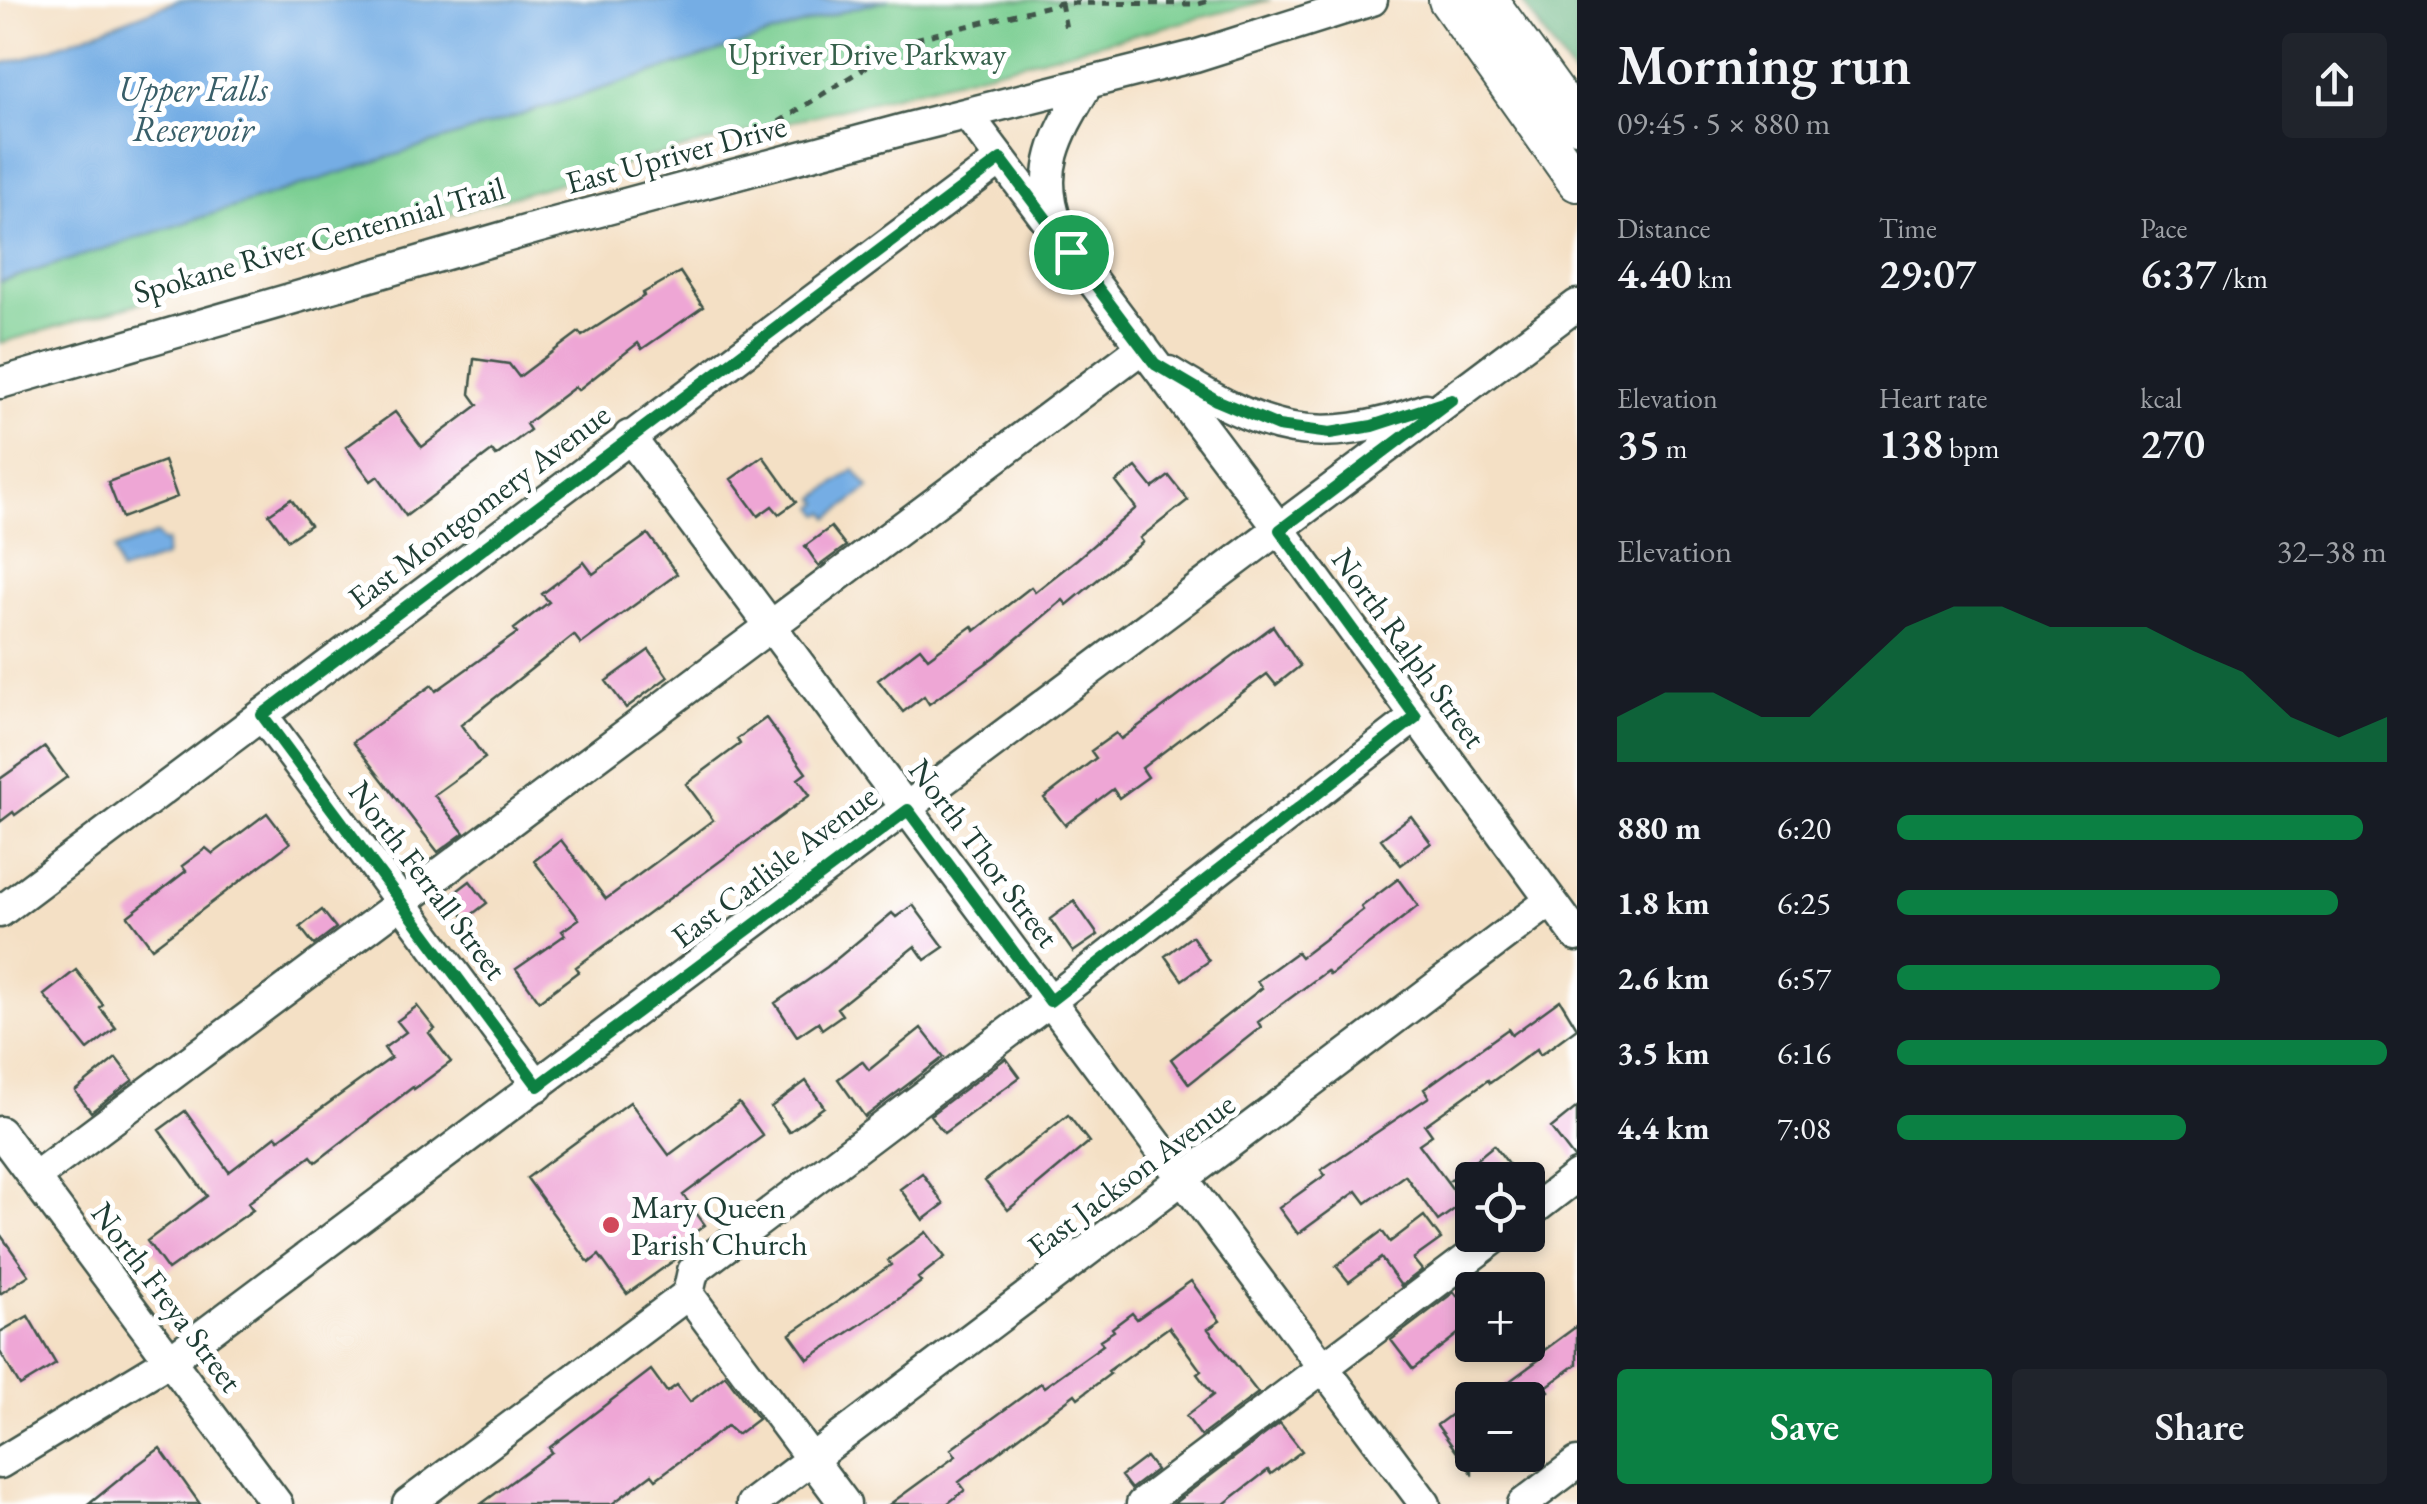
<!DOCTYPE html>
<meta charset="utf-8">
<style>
body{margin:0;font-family:"EB Garamond",serif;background:#20242c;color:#f1f3f6;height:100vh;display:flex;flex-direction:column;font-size:38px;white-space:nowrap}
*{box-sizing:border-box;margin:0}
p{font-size:32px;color:#9ea1a6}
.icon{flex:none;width:55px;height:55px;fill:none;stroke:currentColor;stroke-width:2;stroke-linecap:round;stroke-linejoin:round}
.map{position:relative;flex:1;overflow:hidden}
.side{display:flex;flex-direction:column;background:#171b24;width:850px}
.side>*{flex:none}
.tools{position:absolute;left:1455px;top:1162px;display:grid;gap:20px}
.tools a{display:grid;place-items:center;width:90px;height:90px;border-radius:10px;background:#171b24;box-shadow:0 5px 15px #0003;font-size:50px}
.pin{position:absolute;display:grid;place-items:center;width:85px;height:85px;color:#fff;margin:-42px;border:5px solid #fff;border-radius:50%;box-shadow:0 2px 10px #0007}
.round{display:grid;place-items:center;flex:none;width:105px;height:105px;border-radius:10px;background:#20242c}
.summary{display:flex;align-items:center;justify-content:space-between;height:170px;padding:0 40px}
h1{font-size:55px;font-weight:600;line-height:75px}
.stats{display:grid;grid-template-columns:repeat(3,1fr);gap:15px;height:170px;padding:10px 40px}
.stats div{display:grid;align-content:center}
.stats b{font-size:42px;font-weight:600}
.stats small{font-size:28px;font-weight:400}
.stats p{font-size:28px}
.chart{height:280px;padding:20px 40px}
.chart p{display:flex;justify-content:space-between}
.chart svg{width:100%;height:180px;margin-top:10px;fill:#0b8043;opacity:.7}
.button{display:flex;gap:20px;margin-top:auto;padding:20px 40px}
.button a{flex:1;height:115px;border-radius:10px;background:#0b8043;color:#fff;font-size:40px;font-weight:600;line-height:115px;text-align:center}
.button a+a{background:#20242c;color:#f1f3f6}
ul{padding:0 40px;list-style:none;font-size:32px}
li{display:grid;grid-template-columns:160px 120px 1fr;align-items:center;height:75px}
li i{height:25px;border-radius:12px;background:#0b8043}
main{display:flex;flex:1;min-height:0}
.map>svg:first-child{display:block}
.green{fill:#79ce91;stroke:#4c8662;stroke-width:2.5}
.forest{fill:#62b17b;stroke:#407758;stroke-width:2.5}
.water{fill:#74ade4;stroke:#4a758c;stroke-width:2.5}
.building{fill:#eea6d5}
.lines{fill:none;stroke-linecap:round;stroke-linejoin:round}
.minor-casing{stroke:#3f554a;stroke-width:35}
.major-casing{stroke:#3f554a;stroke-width:42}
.path{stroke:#3f554a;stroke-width:5;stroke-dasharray:8 8;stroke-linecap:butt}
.minor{stroke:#fff;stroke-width:30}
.major{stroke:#fff;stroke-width:38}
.route-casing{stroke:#fff;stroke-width:20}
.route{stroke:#0b8043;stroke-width:12}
.poi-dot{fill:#d1495b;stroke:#fff;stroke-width:4}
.labels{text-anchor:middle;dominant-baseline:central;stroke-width:10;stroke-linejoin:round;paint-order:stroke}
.park-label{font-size:32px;fill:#36614b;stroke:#fff}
.street-label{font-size:32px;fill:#1f3d34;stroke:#fff}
.poi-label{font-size:32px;fill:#1f3d34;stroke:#fff;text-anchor:start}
.water-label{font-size:35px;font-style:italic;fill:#395f69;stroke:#fff}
</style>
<main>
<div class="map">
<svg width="1577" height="1504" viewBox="0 0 1577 1504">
<rect width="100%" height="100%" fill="#fff"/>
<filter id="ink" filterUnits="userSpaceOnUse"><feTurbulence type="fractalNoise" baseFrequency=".01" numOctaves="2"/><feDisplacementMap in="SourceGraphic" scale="20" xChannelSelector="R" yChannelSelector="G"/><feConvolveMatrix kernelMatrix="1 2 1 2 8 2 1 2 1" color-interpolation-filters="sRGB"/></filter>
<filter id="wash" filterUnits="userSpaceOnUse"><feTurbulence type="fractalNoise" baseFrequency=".0048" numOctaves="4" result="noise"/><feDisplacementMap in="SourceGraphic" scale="40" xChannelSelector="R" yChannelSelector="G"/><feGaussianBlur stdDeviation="2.25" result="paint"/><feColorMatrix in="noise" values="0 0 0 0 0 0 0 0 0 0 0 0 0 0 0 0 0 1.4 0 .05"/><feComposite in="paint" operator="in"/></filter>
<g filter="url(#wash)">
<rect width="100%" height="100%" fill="#f4e0c5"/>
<path class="green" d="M889 0H1270L647 158 0 343V282L854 8Z"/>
<path class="forest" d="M1521 0H1577V82Z"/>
<path class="water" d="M179 0H889L854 8 0 282V64L26 58Z
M854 469 869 488 830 518 826 512 821 515 815 507 820 503 816 498Z
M157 534 162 542 167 541 165 557 120 572 114 550Z"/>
<g id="blocks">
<path class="building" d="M680 272 703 307 642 349 638 343 578 390 575 387 526 424 530 430 496 456 492 451 406 516 378 476 371 481 346 447 395 412 422 447 478 405 470 394 474 359 509 364 519 377 579 332 582 336 644 296 643 293Z
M763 456 796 502 779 514 772 506 758 516 731 479Z
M164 461 177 497 122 518 108 482Z
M1136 467 1153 488 1169 476 1188 500 1140 538 1143 542 1067 605 1063 600 995 657 929 704 924 696 903 712 878 680 920 648 928 658 972 626 975 631 1031 587 1035 592 1077 559 1136 508 1116 482Z
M291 499 310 525 288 540 269 514Z
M831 527 846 546 819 566 805 546Z
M648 534 677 574 581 644 574 635 461 725 485 758 434 795 464 833 438 852 353 742 432 685 436 691 517 633 514 629 549 602 542 594 584 562 593 574Z
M1273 626 1300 666 1276 685 1267 674 1142 768 1148 777 1119 798 1113 789 1065 825 1044 798 1096 758 1091 751 1116 733 1121 739Z
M649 650 668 677 626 708 606 681Z
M766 718 806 773 798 779 810 795 576 967 579 971 539 1001 516 969 565 935 562 931 579 919 534 861 561 840 606 899 713 820 686 784 740 744 737 739Z
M45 747 67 777 15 815 13 812 0 822V779Z
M267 813 290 843 152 948 128 916 186 871 182 866 206 848 213 854Z
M1411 816 1431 843 1401 865 1381 839Z
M1398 879 1418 906 1330 975 1327 971 1258 1022 1261 1027 1189 1084 1171 1059 1262 988 1257 981 1297 952 1301 957 1363 910 1361 907Z
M470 881 487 903 466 919 449 897Z
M1074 901 1098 935 1073 952 1050 919Z
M913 905 944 947 925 960 915 946 837 1008 842 1015 822 1029 818 1022 797 1036 775 1003 827 967 892 913 896 917Z
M322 910 336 928 314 945 300 927Z
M1192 936 1209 961 1182 980 1165 956Z
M76 970 103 1005 100 1008 116 1028 88 1050 44 995Z
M1560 1000 1577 1028 1540 1055 1537 1049 1490 1083 1488 1080 1425 1125 1432 1135 1419 1144 1463 1203 1438 1221 1405 1175 1366 1203 1357 1191 1298 1234 1279 1208 1325 1175 1321 1170 1429 1097 1424 1089 1508 1029 1512 1035Z
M417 1006 435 1029 429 1033 451 1062 414 1089 413 1087 316 1162 311 1156 248 1203 253 1210 168 1270 147 1241 207 1196 159 1130 185 1111 229 1172 276 1136 279 1139 391 1058 384 1048 406 1032 397 1021Z
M921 1028 944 1057 865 1117 838 1079 862 1061 869 1070Z
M116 1058 133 1080 91 1112 75 1091Z
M1006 1058 1020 1077 944 1133 930 1115Z
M806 1081 824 1107 789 1132 771 1107Z
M630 1102 669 1155 739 1103 763 1136 683 1195 705 1225 677 1246 683 1254 627 1294 599 1255 589 1263 527 1178Z
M1577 1107V1158H1574L1551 1128Z
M1068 1115 1089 1142 1008 1210 985 1181Z
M1494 1145 1514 1171 1503 1180H1451Z
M922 1173 944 1204 923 1220 900 1189Z
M1424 1216 1441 1239 1413 1259 1422 1270 1401 1286 1381 1258 1349 1282 1336 1266 1382 1231 1390 1242Z
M926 1232 945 1257 918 1278 921 1282 897 1300 808 1359 790 1334 891 1265 888 1260Z
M0 1234 29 1275 0 1294Z
M1191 1281 1220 1321 1208 1329 1258 1393 1201 1436 1186 1416 1213 1395 1197 1374 1201 1371 1169 1327 1108 1371 1110 1374 1078 1398 1075 1394 959 1482 965 1490 947 1504H890L956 1456 951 1449 1041 1383 1044 1387 1103 1345 1100 1340 1114 1331 1112 1328 1132 1313 1137 1319Z
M1472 1284V1323L1413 1369 1391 1340 1454 1292 1457 1296Z
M28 1316 56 1364 20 1386 0 1352V1332Z
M1577 1326V1364L1546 1387 1549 1391 1537 1400H1484L1541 1358 1539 1354Z
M651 1370 667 1392 677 1385 690 1402 725 1375 758 1419 737 1435 727 1426 656 1479 652 1474 612 1504H481L552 1452 549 1448Z
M1472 1399V1473L1437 1425Z
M1280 1423 1302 1451 1271 1474 1268 1470 1224 1504H1173Z
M160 1448 200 1504H89L132 1469Z
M1146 1457 1156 1470 1131 1489 1121 1476Z"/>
</g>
</g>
<g filter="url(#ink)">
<use href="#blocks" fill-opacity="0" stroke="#3f554a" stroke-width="2.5"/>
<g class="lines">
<defs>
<path id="minor" d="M967 114 1280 530 1577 936
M1058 227C1035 168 1059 132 1088 83
M1169 372C1265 432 1317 449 1426 409
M0 383 536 228 905 129 1195 56 1372 0
M629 436 1425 1504
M262 715 538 1086
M0 912 1001 159
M0 1132 277 1504
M34 1178 1143 347
M1528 1214 1577 1176
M688 1294 845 1504
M0 1463 170 1360 1577 305
M408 1504 688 1294 693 1271 1050 1001 1415 717
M752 1504 1550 901
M1142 1504 1499 1235
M1523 1504 1577 1463"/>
<path id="major" d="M1448 0 1577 182
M1488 0 1577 123"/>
</defs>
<use href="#minor" class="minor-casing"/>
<use href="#major" class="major-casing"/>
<path class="path" d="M1061 3 1066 29
M752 139 907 41 1061 3 1198 4 1212 0"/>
<use href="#minor" class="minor"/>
<use href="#major" class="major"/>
</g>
</g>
<g class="lines" filter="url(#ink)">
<defs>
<path id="route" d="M1001 159 1155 364 1216 400 1278 426 1330 433 1372 426 1452 400 1280 530 1416 717 1050 1001 908 810 538 1086 262 715Z"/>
</defs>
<use href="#route" class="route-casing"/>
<use href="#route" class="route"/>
</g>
<circle class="poi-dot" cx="611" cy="1225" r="10"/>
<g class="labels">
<g class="park-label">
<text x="867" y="54">Upriver Drive Parkway</text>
</g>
<g class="street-label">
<text transform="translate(676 154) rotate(-15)">East Upriver Drive</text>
<text transform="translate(319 240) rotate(-16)">Spokane River Centennial Trail</text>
<text transform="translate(479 506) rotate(-37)">East Montgomery Avenue</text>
<text transform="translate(1409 648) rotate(54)">North Ralph Street</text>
<text transform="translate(984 853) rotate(53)">North Thor Street</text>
<text transform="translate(774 866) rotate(-37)">East Carlisle Avenue</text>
<text transform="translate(428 880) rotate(53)">North Ferrall Street</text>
<text transform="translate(1131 1175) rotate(-37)">East Jackson Avenue</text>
<text transform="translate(167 1297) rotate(53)">North Freya Street</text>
</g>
<g class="poi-label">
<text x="631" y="1207">Mary Queen<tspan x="631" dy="37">Parish Church</tspan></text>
</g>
<g class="water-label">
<text x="193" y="88">Upper Falls<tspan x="193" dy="40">Reservoir</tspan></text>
</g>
</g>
</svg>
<div class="tools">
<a><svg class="icon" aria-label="locate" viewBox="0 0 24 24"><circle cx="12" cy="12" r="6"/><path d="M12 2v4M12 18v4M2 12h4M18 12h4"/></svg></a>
<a>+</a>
<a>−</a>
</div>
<div class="pin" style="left:1071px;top:252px;background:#1e9e55"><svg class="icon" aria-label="arrive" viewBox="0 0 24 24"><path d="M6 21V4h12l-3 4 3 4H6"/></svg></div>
</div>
<section class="side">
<div class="summary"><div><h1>Morning run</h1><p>09:45 · 5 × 880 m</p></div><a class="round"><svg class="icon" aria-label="share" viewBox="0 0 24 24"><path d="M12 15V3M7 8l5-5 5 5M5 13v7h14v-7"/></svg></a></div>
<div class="stats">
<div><p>Distance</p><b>4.40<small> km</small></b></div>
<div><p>Time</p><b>29:07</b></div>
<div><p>Pace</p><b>6:37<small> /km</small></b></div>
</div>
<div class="stats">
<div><p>Elevation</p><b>35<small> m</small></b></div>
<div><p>Heart rate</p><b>138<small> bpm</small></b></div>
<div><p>kcal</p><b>270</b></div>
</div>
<div class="chart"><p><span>Elevation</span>32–38 m</p>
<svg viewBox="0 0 160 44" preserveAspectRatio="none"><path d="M0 44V33L10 27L20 27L30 33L40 33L50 22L60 11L70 6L80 6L90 11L100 11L110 11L120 17L130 22L140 33L150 38L160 33V44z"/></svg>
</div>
<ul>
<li><b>880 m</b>6:20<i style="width:95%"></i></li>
<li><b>1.8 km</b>6:25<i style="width:90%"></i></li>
<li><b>2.6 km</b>6:57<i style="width:66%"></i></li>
<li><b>3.5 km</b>6:16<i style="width:100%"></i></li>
<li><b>4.4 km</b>7:08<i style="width:59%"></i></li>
</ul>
<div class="button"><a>Save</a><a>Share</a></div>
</section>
</main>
